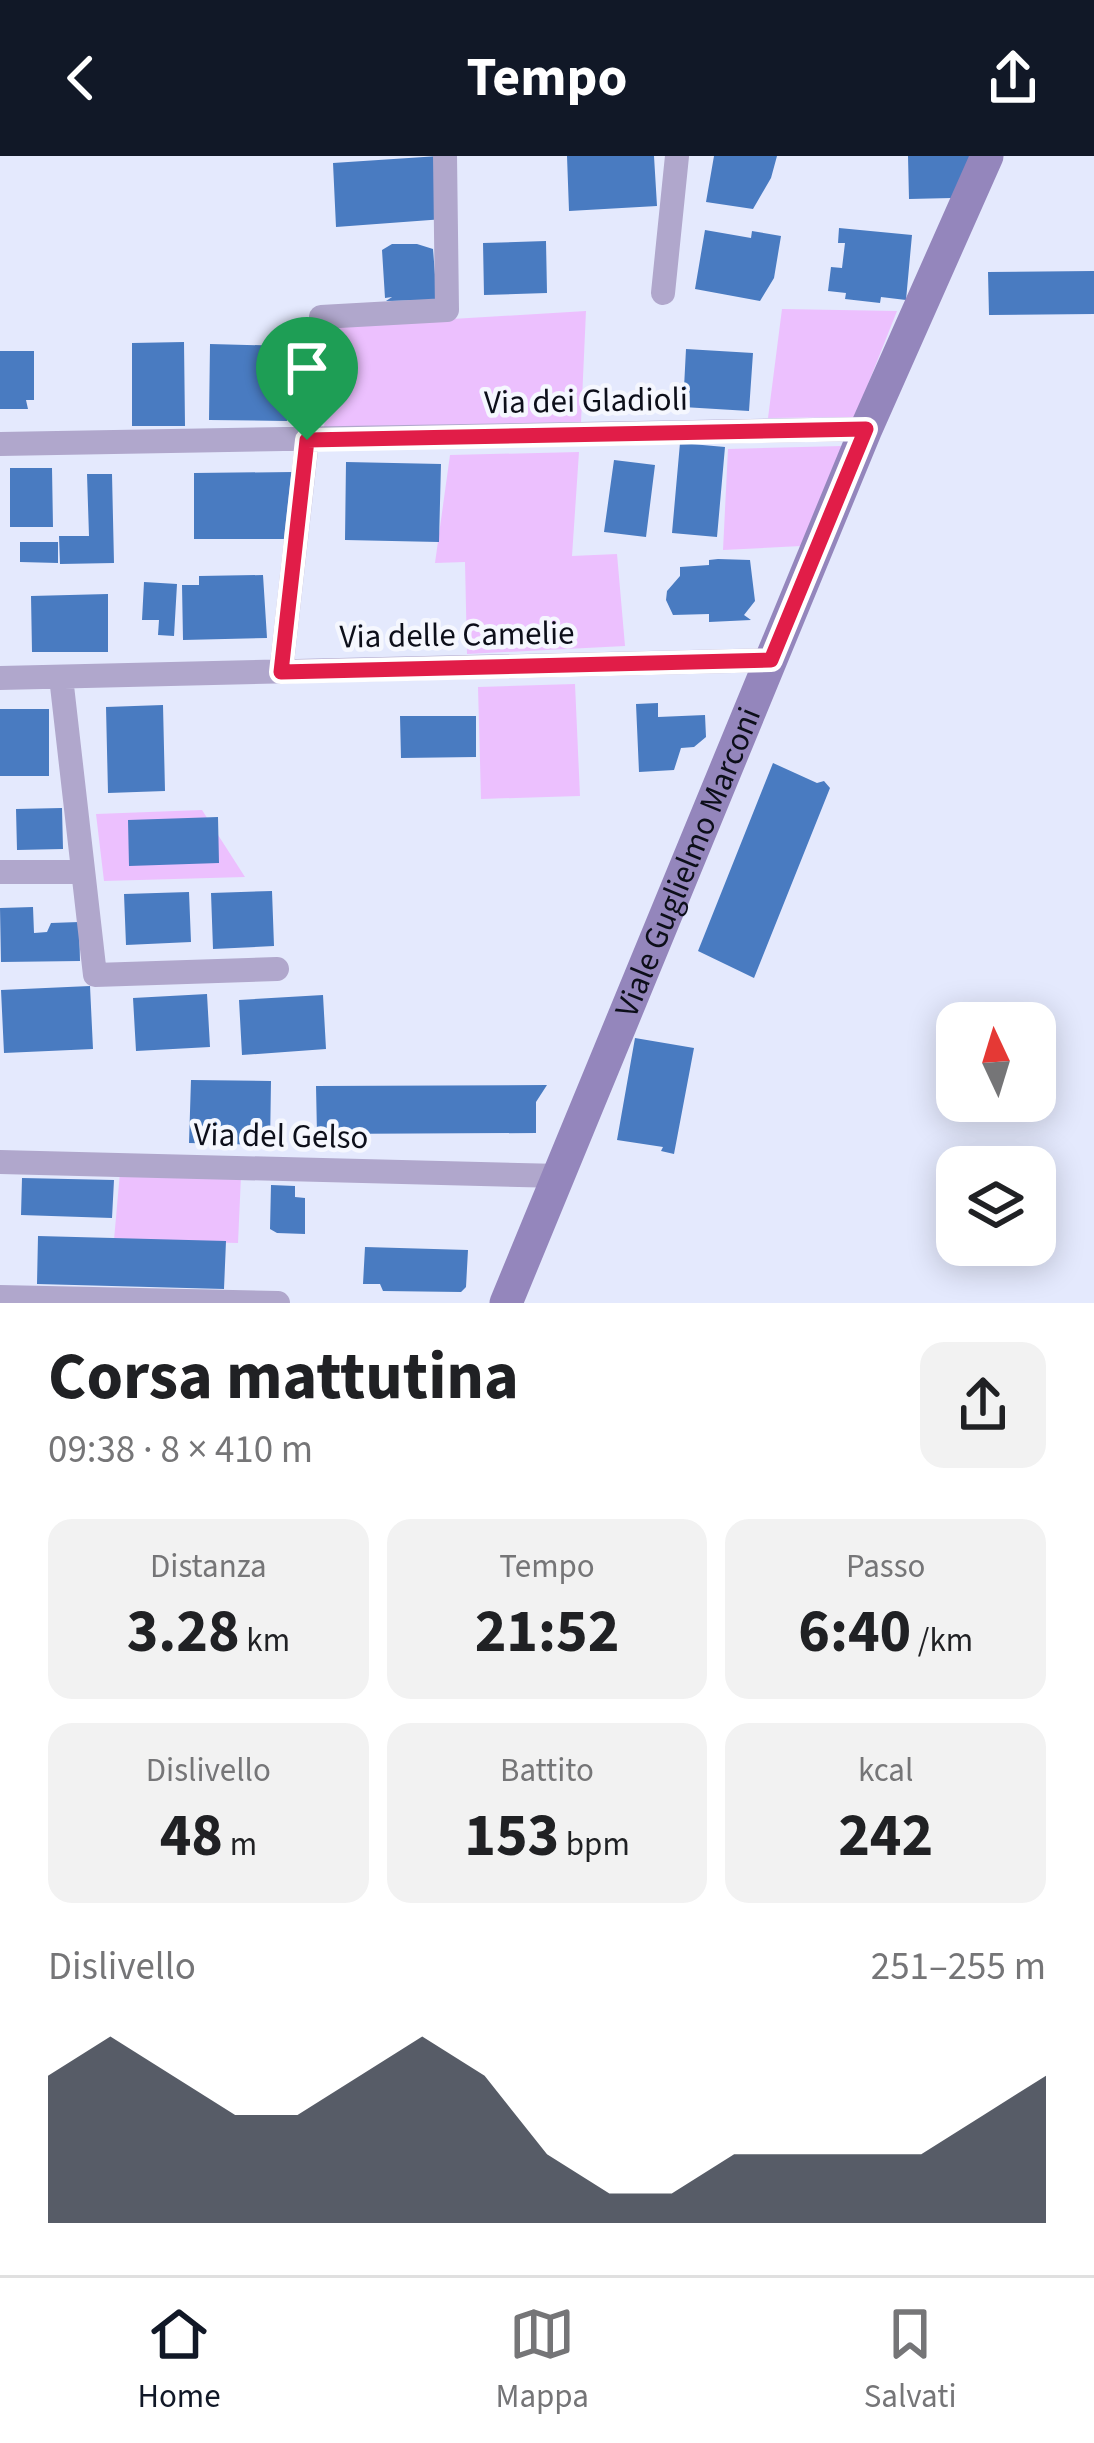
<!DOCTYPE html>
<html lang="it">
<meta charset="utf-8">
<style>
body{margin:0;font-family:"Source Sans 3",sans-serif;background:#f2f2f2;color:#202124;height:100vh;display:flex;flex-direction:column;font-size:45px;white-space:nowrap}
*{box-sizing:border-box;margin:0}
p{font-size:39px;color:#757577}
.icon{flex:none;width:66px;height:66px;fill:none;stroke:currentColor;stroke-width:2;stroke-linecap:round;stroke-linejoin:round}
.map{position:relative;height:1147px;overflow:hidden}
.side{display:flex;flex-direction:column;background:#fff;flex:1}
.side>*{flex:none}
.needle{width:78px;rotate:356deg}
.controls{position:absolute;left:936px;top:846px;display:grid;gap:24px}
.controls a{display:grid;place-items:center;width:120px;height:120px;border-radius:24px;background:#fff;box-shadow:0 6px 30px #0003;font-size:60px}
.pin{position:absolute;display:grid;place-items:center;width:102px;height:102px;color:#fff;margin:-123px -51px;border-radius:50% 50% 50% 0;rotate:-45deg;box-shadow:0 0 12px #0007}
.pin .icon{rotate:45deg}
.round{display:grid;place-items:center;flex:none;width:126px;height:126px;border-radius:24px;background:#f2f2f2}
.head{display:flex;align-items:center;justify-content:space-between;height:204px;padding:0 48px}
h1{font-size:66px;font-weight:700;line-height:90px}
.figures{display:grid;grid-template-columns:repeat(3,1fr);gap:18px;height:204px;padding:12px 48px}
.figures div{display:grid;align-content:center;border-radius:24px;background:#f2f2f2;text-align:center}
.figures b{font-size:60px;font-weight:700}
.figures small{font-size:33px;font-weight:400}
.figures p{font-size:33px}
.chart{height:336px;padding:24px 48px}
.chart p{display:flex;justify-content:space-between}
.chart svg{width:100%;height:216px;margin-top:12px;fill:#111827;opacity:.7}
header{display:flex;justify-content:space-between;align-items:center;height:156px;padding:0 48px;background:#111827;color:#fff;font-size:54px;font-weight:700}
.dock{display:flex;justify-content:space-around;align-items:center;height:168px;border-top:3px solid #e0e0e0;background:#fff;font-size:33px;color:#757577}
.dock a{display:grid;justify-items:center;gap:6px}
.dock .current{color:#111827}
.map>svg:first-child{display:block}
.green{fill:#ecc0fe}
.building{fill:#497bc1}
.lines{fill:none;stroke-linecap:round;stroke-linejoin:round}
.street{stroke:#b0a7cc;stroke-width:24}
.secondary{stroke:#9486bc;stroke-width:33}
.route-casing{stroke:#fff;stroke-width:24}
.route{stroke:#e11d48;stroke-width:15}
.labels{text-anchor:middle;dominant-baseline:central;stroke-width:9;stroke-linejoin:round;paint-order:stroke}
.street-label{font-size:33px;fill:#0d0f1a;stroke:#f5f7fe}
</style>
<header><svg class="icon" aria-label="back" viewBox="0 0 24 24"><path d="M15 5l-7 7 7 7"/></svg>Tempo<svg class="icon" aria-label="share" viewBox="0 0 24 24"><path d="M12 15V3M7 8l5-5 5 5M5 13v7h14v-7"/></svg></header>
<div class="map">
<svg width="1094" height="1147" viewBox="0 0 1094 1147">
<rect width="100%" height="100%" fill="#e4e9fd"/>
<path class="green" d="M782 153 897 155 855 261 768 262Z
M586 155 581 266 324 271 336 170Z
M842 290 801 390 723 394 728 293Z
M579 296 572 400 617 398 625 490 467 498 465 406 435 407 450 299Z
M575 528 580 640 481 643 478 531Z
M202 654 245 721 104 725 96 658Z
M120 1016 241 1020 238 1087 114 1084Z"/>
<path class="building" d="M439 0 444 63 336 71 333 7Z
M567 0H654L657 50 569 55Z
M714 0H777L771 22 753 53 706 46Z
M908 0H971L952 42 909 43Z
M839 72 912 79 906 144 881 141 880 147 845 143 846 137 828 135 831 111 842 112 845 87H838Z
M705 74 751 82 752 75 781 80 774 122 760 145 695 133Z
M546 85 547 137 484 139 483 87Z
M392 88H417L433 93 437 144 386 145 392 141 385 142 382 94Z
M1094 115V158L989 159 988 116Z
M184 186 185 270H132V187Z
M210 188 289 190 287 265 209 264Z
M686 193 753 197 749 255 683 251Z
M0 195H34V244H26L28 253H0Z
M680 287 725 291 717 381 672 377Z
M614 304 655 309 646 381 604 376Z
M346 306 441 308 439 386 345 384Z
M10 312H52L53 371H10Z
M293 316V383H194V317Z
M87 318H112L114 407 60 408 59 380H89Z
M20 386H58V407L20 406Z
M718 403 750 404 755 445 744 459 751 464 709 466V458L673 459 666 444 667 435 680 420V411L709 409V404Z
M263 419 267 482 183 484 182 429H199V420Z
M144 426 177 428 174 480 158 479 159 464H142Z
M108 438V496H32L31 440Z
M658 547V561L705 559 706 581 694 591 681 592 674 614 639 616 636 548Z
M163 549 165 635 108 637 106 551Z
M0 553H49V620H0Z
M400 560H476V601L401 602Z
M773 607 817 627 824 625 830 632 754 822 698 795Z
M62 652 63 693 17 694 16 653Z
M218 661 219 707 129 710 128 664Z
M272 735 274 790 213 793 211 737Z
M189 736 191 786 126 789 124 738Z
M33 751 34 777 47 776 51 767 79 766 80 805 1 806 0 752Z
M90 830 93 893 4 897 1 834Z
M207 838 210 891 136 895 133 842Z
M323 839 326 893 242 899 239 844Z
M635 882 694 892 674 998 661 995 663 991 617 984Z
M191 924 271 925 270 989 189 987Z
M547 929 536 946V977L317 978 316 930Z
M22 1022 114 1024 112 1062 21 1059Z
M271 1029 295 1030V1041L305 1042V1078L277 1077 270 1073Z
M38 1080 226 1085 224 1133 37 1128Z
M365 1091 468 1094 466 1131 461 1136 383 1135 380 1128H363Z"/>
<g class="lines">
<path class="street" d="M663 137 677 0
M0 288 866 273
M281 516 321 161 447 154 445 0
M61 521 95 819 277 813
M0 522 771 504
M0 716H83
M0 1006 561 1020
M0 1141 278 1147"/>
<path class="secondary" id="s1" d="M506 1147 866 273 987 0"/>
</g>
<g class="lines">
<defs>
<path id="route" d="M866 273 771 504 281 516 307 284Z"/>
</defs>
<use href="#route" class="route-casing"/>
<use href="#route" class="route"/>
</g>
<g class="labels">
<g class="street-label">
<text transform="translate(586 245) rotate(-1)">Via dei Gladioli</text>
<text transform="translate(457 479) rotate(-1)">Via delle Camelie</text>
<text stroke="none"><textPath href="#s1" startOffset="477">Viale Guglielmo Marconi</textPath></text>
<text transform="translate(281 980) rotate(1)">Via del Gelso</text>
</g>
</g>
</svg>
<div class="controls">
<a><svg class="needle" viewBox="-14 -14 28 28"><path d="M0-13l5 13h-10z" fill="#e53935"/><path d="M0 13l5-13h-10z" fill="#757577"/></svg></a>
<a><svg class="icon" aria-label="layers" viewBox="0 0 24 24"><path d="M12 4l9 5-9 5-9-5zM3 14l9 5 9-5"/></svg></a>
</div>
<div class="pin" style="left:307px;top:284px;background:#1e9e55"><svg class="icon" aria-label="arrive" viewBox="0 0 24 24"><path d="M6 21V4h12l-3 4 3 4H6"/></svg></div>
</div>
<section class="side">
<div class="head"><div><h1>Corsa mattutina</h1><p>09:38 · 8 × 410 m</p></div><a class="round"><svg class="icon" aria-label="share" viewBox="0 0 24 24"><path d="M12 15V3M7 8l5-5 5 5M5 13v7h14v-7"/></svg></a></div>
<div class="figures">
<div><p>Distanza</p><b>3.28<small> km</small></b></div>
<div><p>Tempo</p><b>21:52</b></div>
<div><p>Passo</p><b>6:40<small> /km</small></b></div>
</div>
<div class="figures">
<div><p>Dislivello</p><b>48<small> m</small></b></div>
<div><p>Battito</p><b>153<small> bpm</small></b></div>
<div><p>kcal</p><b>242</b></div>
</div>
<div class="chart"><p><span>Dislivello</span>251–255 m</p>
<svg viewBox="0 0 160 44" preserveAspectRatio="none"><path d="M0 44V14L10 6L20 14L30 22L40 22L50 14L60 6L70 14L80 30L90 38L100 38L110 30L120 30L130 30L140 30L150 22L160 14V44z"/></svg>
</div>
</section>
<nav class="dock">
<a class="current"><svg class="icon" aria-label="home" viewBox="0 0 24 24"><path d="M3 11l9-7 9 7M6 9v11h12V9"/></svg>Home</a>
<a><svg class="icon" aria-label="map" viewBox="0 0 24 24"><path d="M3 6l6-2 6 2 6-2v14l-6 2-6-2-6 2zM9 4v14M15 6v14"/></svg>Mappa</a>
<a><svg class="icon" aria-label="saved" viewBox="0 0 24 24"><path d="M7 4h10v16l-5-4-5 4z"/></svg>Salvati</a>
</nav>
